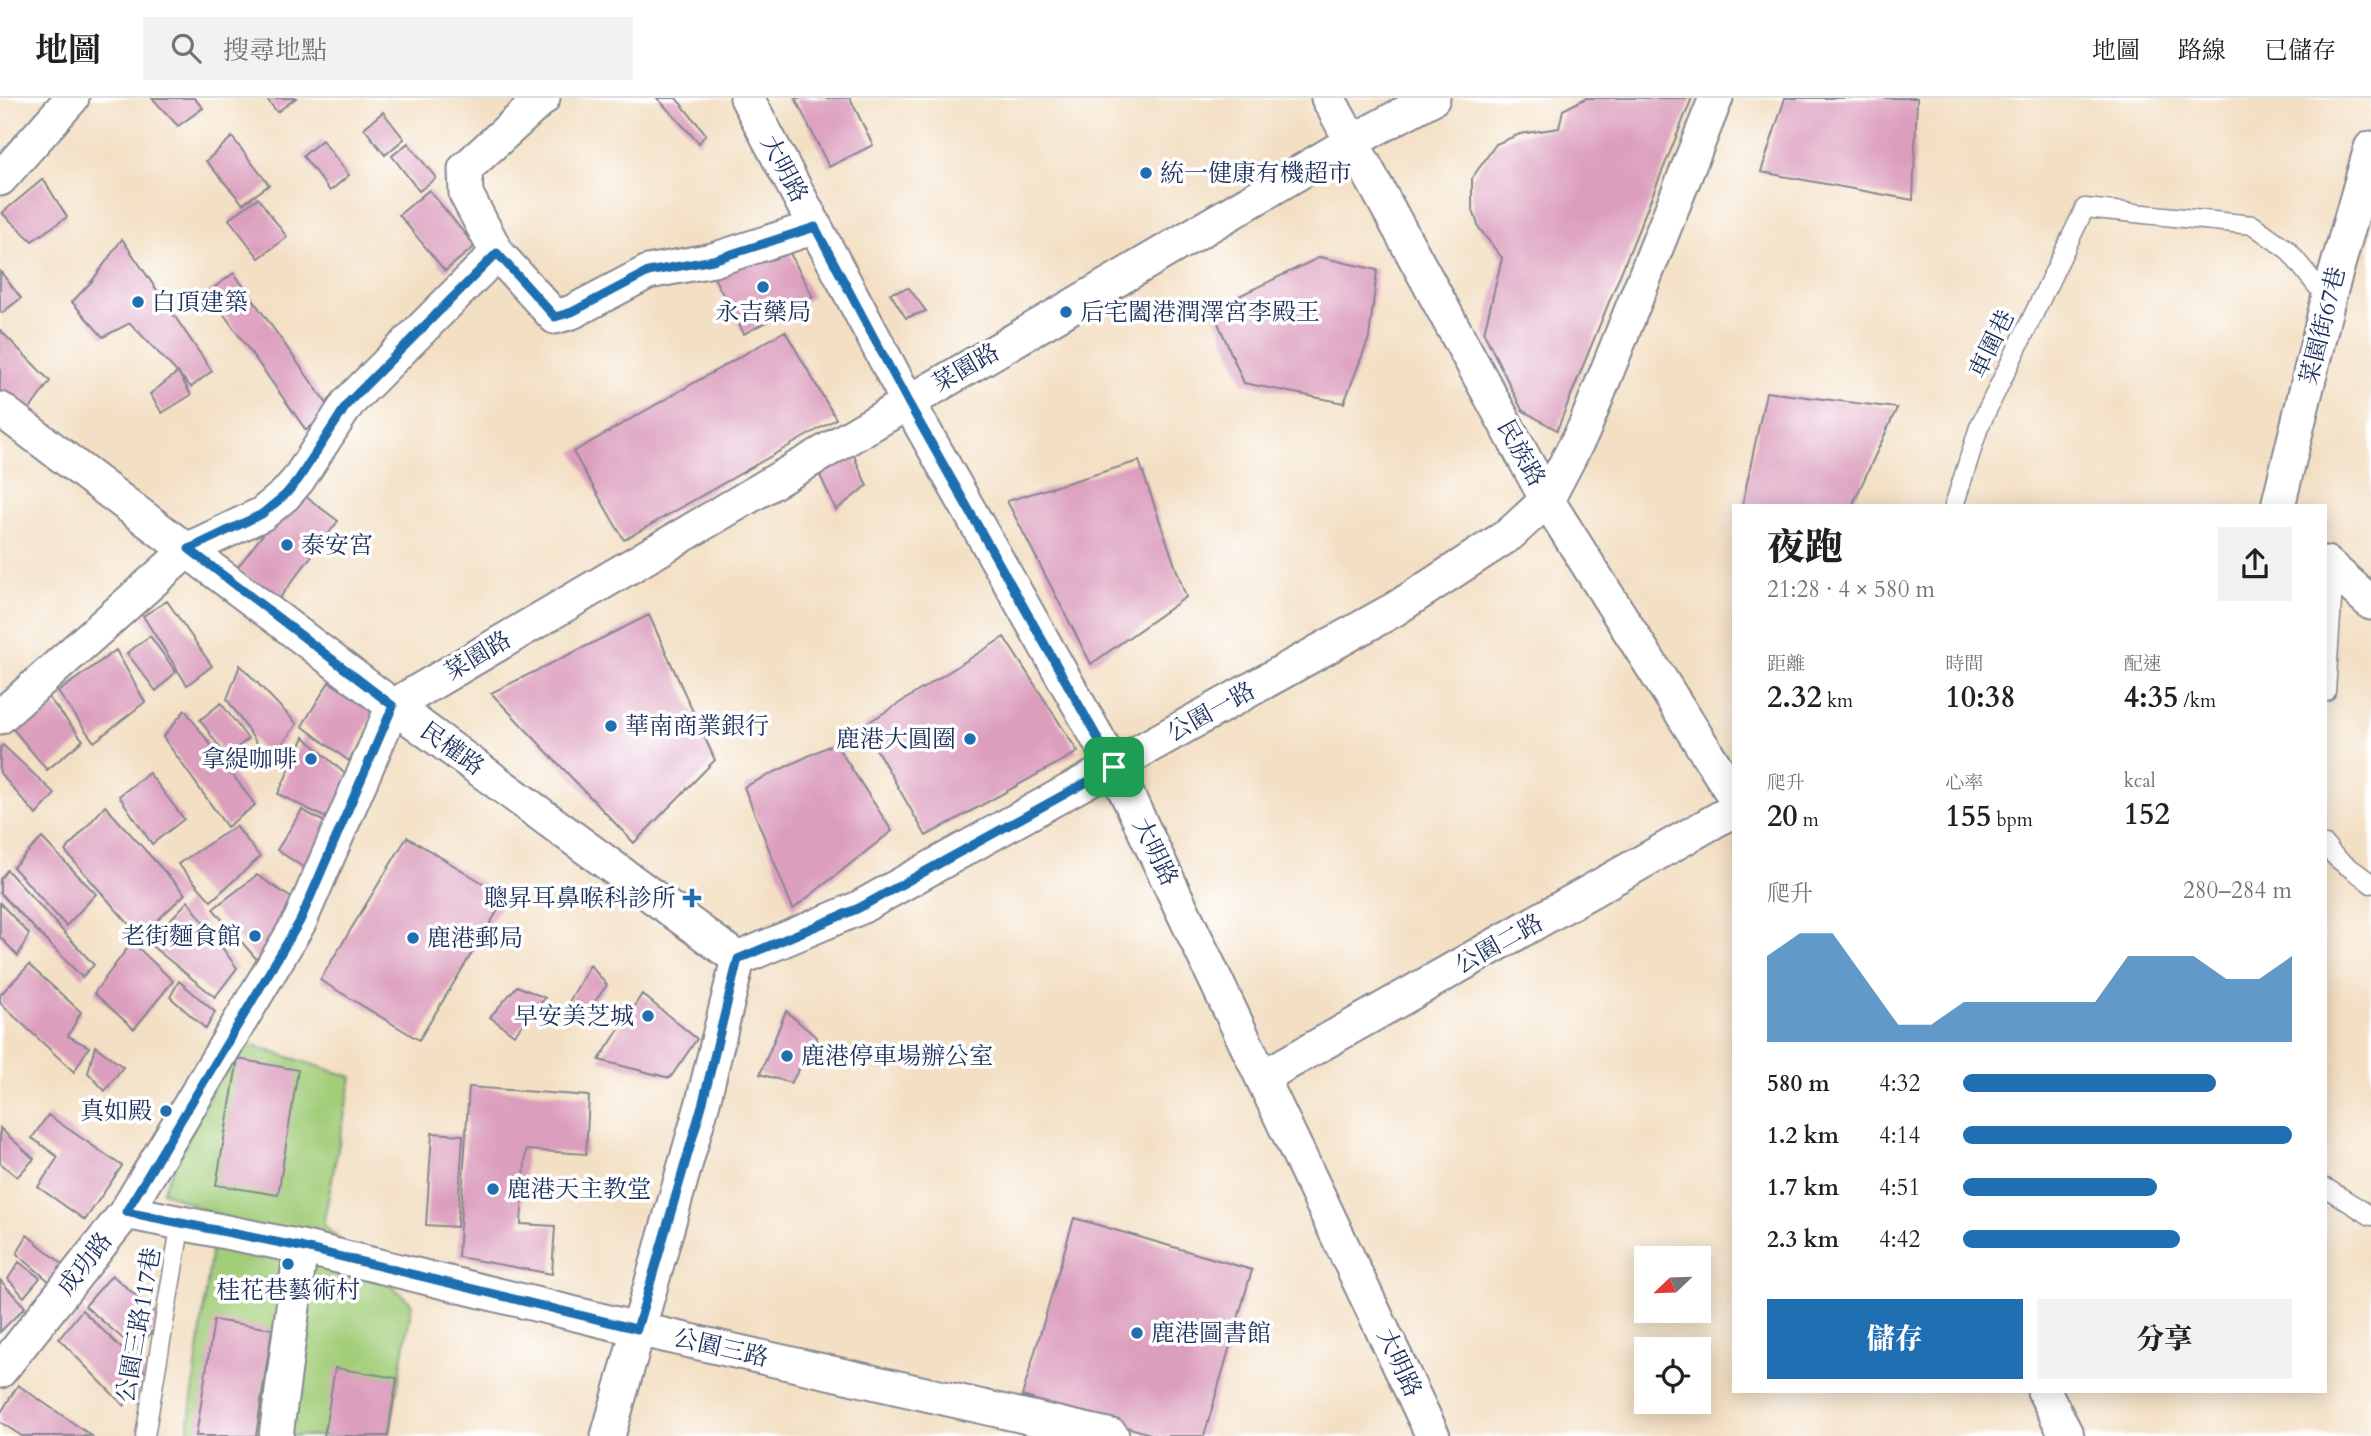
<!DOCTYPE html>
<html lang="zh-TW">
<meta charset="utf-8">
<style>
body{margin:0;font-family:Cardo,"Noto Serif TC",serif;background:#f2f2f2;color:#202124;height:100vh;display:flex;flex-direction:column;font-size:26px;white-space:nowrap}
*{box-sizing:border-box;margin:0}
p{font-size:23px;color:#757577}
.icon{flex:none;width:38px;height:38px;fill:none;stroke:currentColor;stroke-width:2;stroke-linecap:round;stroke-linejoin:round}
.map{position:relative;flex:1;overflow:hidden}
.side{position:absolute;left:1732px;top:406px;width:595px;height:889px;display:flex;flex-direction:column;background:#fff;border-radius:0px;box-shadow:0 4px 18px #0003}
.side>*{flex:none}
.needle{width:46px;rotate:247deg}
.fabs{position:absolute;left:1634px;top:1148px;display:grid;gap:14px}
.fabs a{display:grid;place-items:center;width:77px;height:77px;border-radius:0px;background:#fff;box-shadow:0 4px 18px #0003;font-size:35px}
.pin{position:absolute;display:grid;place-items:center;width:60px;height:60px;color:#fff;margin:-30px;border-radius:14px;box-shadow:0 4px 10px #0006}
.round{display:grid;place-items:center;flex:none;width:74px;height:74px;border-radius:0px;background:#f2f2f2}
.headline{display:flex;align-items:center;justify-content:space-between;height:119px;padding:0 35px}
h1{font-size:38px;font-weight:800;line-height:52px}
.figures{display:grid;grid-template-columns:repeat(3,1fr);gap:10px;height:119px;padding:7px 35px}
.figures div{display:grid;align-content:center}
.figures b{font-size:30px;font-weight:800}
.figures small{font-size:19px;font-weight:400}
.figures p{font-size:19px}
.chart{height:196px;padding:14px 35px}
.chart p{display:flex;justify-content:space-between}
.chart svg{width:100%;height:126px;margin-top:7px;fill:#1f6fb2;opacity:.7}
.primary-button{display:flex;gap:14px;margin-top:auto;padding:14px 35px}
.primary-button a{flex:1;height:80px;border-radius:0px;background:#1f6fb2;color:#fff;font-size:28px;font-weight:800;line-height:80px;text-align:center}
.primary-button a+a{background:#f2f2f2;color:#202124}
ul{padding:0 35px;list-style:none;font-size:23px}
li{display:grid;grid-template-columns:112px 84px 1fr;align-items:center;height:52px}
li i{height:18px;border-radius:9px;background:#1f6fb2}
header{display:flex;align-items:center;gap:42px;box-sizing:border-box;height:98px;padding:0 35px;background:#fff;border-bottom:2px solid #e0e0e0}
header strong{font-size:33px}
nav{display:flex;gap:38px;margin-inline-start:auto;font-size:24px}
.search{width:490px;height:63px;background:#f2f2f2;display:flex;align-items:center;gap:18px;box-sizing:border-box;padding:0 24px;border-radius:0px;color:#757577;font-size:26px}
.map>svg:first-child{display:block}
.green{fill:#a2cd79;stroke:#5e7e6c;stroke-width:2}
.building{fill:#dc9ebd}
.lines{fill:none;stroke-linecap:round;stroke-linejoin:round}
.lane-casing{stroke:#878790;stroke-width:21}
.street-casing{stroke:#878790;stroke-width:37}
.lane{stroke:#fff;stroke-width:18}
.street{stroke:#fff;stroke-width:33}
.route-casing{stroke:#fff;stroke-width:14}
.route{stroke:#1f6fb2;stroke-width:9}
.poi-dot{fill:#1f6fb2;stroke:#fff;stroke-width:2.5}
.labels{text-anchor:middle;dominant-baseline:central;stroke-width:7;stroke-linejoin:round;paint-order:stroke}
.street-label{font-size:24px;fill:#1b2f5e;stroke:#fff}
.poi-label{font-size:24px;fill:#1b2f5e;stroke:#fff;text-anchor:start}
</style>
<header>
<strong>地圖</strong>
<div class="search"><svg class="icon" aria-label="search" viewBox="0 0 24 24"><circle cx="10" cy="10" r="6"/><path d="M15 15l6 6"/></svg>搜尋地點</div>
<nav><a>地圖</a><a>路線</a><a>已儲存</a></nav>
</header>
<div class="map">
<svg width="2371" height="1338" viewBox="0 0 2371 1338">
<rect width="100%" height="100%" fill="#fff"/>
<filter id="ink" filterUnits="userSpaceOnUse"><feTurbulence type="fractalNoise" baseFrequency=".0143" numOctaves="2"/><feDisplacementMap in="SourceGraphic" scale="14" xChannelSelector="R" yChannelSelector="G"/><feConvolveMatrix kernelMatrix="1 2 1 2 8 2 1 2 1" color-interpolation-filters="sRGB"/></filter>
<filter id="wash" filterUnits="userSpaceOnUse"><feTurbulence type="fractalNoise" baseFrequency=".00686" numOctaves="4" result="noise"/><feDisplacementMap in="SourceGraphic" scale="28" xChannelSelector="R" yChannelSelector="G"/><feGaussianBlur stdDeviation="1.57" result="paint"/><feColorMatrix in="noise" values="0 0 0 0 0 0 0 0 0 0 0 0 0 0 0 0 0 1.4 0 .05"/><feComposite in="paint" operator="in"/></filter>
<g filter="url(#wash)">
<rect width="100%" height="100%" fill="#f3dfc3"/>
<path class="green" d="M237 943 352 979 323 1127 412 1206 389 1338H187L216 1117 162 1093Z"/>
<g id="blocks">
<path class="building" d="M152 0H194L203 10 178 28Z
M266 0H296L277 14Z
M657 0H676L706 36 699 45Z
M795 0H850L873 47 829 69Z
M1586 0H1692L1557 332 1522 312 1484 235 1502 160 1479 130 1472 109V80L1496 46 1520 36 1559 30 1563 12Z
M1785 0H1917L1913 102 1761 74Z
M383 14 404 41 385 57 364 30Z
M232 39 269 87 243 106 206 63Z
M322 42 349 77 330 93 303 58Z
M408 45 436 80 419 93 392 58Z
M43 81 67 119 32 143 2 115Z
M429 92 475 148 445 173 399 117Z
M258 100 287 139 259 160 229 121Z
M122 141 212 273 191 289 130 225 103 239 72 204 92 183Z
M783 142 813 199 744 236 713 178Z
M1320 159 1377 172 1369 240 1344 305 1244 285 1212 211Z
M0 173 21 200 2 215 0 214Z
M234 175 332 313 306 332 208 194Z
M909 190 926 213 906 220 890 195Z
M0 232 50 283 24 319 0 299Z
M785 233 836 321 624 442 573 354Z
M178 274 191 297 162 315 150 296Z
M1766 294 1897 310 1852 408H1742Z
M851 351 867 388 836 412 818 373Z
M1139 363 1186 499 1091 566 1007 403Z
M297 392 338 423 278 502 237 470Z
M167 503 212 568 187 587 143 518Z
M649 517 715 662 634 745 491 595Z
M150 538 176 574 156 593 127 555Z
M1004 539 1078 654 926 738 863 628Z
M116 552 145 604 94 644 58 594Z
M240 567 297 626 269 663 227 601Z
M329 584 374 613 349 663 302 628Z
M44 594 83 642 47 672 8 625Z
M221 605 248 641 226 658 200 622Z
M185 612 255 707 227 729 163 639Z
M304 639 352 682 332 723 278 696Z
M835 645 892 733 793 811 744 689Z
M3 647 55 696 36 717 0 675V650Z
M149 675 184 721 152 746 119 698Z
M105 708 185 796 140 839 65 753Z
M302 712 332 728 311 774 277 752Z
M236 728 260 759 211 803 178 766Z
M407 739 506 799 419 942 320 882Z
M42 740 96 796 66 828 13 769Z
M7 772 94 867 82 879 0 795V781Z
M257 777 293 801 259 864 213 811Z
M188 803 237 870 215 899 148 845Z
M0 805 29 836 18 858 0 839Z
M132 844 173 883 134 931 94 895Z
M29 867 81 914 68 938 89 949 74 974 0 905V897Z
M590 867 607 887 580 923 566 909Z
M179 883 215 914 206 931 170 899Z
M517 888 545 900 514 937 490 919Z
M642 896 697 941 670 980 599 962Z
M786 913 817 940 791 985 760 976Z
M95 948 123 969 105 993 88 975Z
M238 961 298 972 278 1097 216 1087Z
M469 989 589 998 586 1056 526 1052 521 1126 555 1128 552 1176 458 1159Z
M48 1017 122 1068 85 1122 38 1089 58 1059 32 1040Z
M0 1030 34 1061 17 1079 0 1065Z
M432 1035 463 1037 457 1129 426 1127Z
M1074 1120 1252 1172 1204 1338H1157L1022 1298Z
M27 1137 71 1173 56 1189 17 1156Z
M19 1164 40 1180 24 1199 8 1181Z
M112 1177 163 1221 136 1252 85 1208Z
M0 1182 25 1209 0 1234Z
M82 1212 149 1277 124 1308 59 1241Z
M214 1222 272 1231 256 1338H196Z
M335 1270 397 1280 388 1338H324Z
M18 1287 92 1338H22L0 1324V1316Z"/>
</g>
</g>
<g filter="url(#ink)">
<use href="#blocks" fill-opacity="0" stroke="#878790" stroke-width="2"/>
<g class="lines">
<defs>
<path id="lane" d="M1954 408 1979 329 2085 110 2253 127 2288 152 2328 202
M2326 594 2334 472
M2326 747C2335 764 2357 772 2371 786
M2326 1090 2371 1118
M145 1338 181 1124"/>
<path id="street" d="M747 0 908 304 1114 669 1433 1338
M1328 0 1547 402 1734 698
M0 81 72 0
M497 155 555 219 572 214 648 174 713 162 815 129
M0 311 393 608 738 861
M2278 408 2328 202 2371 50
M2326 465 2371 505
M0 619 189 451 262 416 285 397 298 382 348 305 497 155 466 96 465 71 543 0
M1263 979 1734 712
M126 1114 301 1149 637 1231 1112 1338
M0 1273 126 1114 300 823 393 608 1351 44 1433 0
M2044 1293 2067 1338
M276 1338 301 1149
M608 1338 703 1004 738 861 859 810 1395 511 1510 436 1547 402 1584 331 1716 0"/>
</defs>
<use href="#lane" class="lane-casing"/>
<use href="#street" class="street-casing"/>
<use href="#lane" class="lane"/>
<use href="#street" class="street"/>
</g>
</g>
<g class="lines" filter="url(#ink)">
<defs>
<path id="route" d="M815 129 908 304 1114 669 859 810 738 861 703 1004 637 1231 301 1149 126 1114 300 823 393 608 189 451 262 416 285 397 298 382 348 305 497 155 555 219 572 214 648 174 713 162Z"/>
</defs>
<use href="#route" class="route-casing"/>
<use href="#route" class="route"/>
</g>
<g class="poi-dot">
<circle cx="1146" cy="75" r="7"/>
<circle cx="763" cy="189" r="7"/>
<circle cx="138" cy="204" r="7"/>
<circle cx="1066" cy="214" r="7"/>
<circle cx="287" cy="447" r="7"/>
<circle cx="611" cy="628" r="7"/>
<circle cx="970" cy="641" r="7"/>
<circle cx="311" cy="661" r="7"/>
<path d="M688.5 789.5h7v7h7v7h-7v7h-7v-7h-7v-7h7z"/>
<circle cx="255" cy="838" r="7"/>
<circle cx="413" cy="840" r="7"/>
<circle cx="648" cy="918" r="7"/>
<circle cx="787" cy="958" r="7"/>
<circle cx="166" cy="1013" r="7"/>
<circle cx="493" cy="1091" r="7"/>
<circle cx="288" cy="1166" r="7"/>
<circle cx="1137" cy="1235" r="7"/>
</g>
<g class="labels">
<g class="street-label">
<text transform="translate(784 71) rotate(62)">大明路</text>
<text transform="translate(2323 228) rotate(-76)">菜園街67巷</text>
<text transform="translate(1992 246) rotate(-64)">車圍巷</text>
<text transform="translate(966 270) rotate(-30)">菜園路</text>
<text transform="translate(1521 355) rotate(61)">民族路</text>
<text transform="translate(478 558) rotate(-31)">菜園路</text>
<text transform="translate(1211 614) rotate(-29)">公園一路</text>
<text transform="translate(452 651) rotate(36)">民權路</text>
<text transform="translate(1155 754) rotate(64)">大明路</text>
<text transform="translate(1499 846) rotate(-29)">公園二路</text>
<text transform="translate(85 1166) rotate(-52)">成功路</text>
<text transform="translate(139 1227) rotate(-80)">公園三路117巷</text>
<text transform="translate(721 1250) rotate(13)">公園三路</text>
<text transform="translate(1399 1265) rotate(65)">大明路</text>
</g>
<g class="poi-label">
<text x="1160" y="75">統一健康有機超市</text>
<text x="152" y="204">白頂建築</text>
<text x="763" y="214" text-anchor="middle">永吉藥局</text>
<text x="1080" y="214">后宅闔港潤澤宮李殿王</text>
<text x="301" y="447">泰安宮</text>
<text x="625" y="628">華南商業銀行</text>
<text x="956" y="641" text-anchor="end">鹿港大圓圈</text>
<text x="297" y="661" text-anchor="end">拿緹咖啡</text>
<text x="676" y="800" text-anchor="end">聰昇耳鼻喉科診所</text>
<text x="241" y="838" text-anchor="end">老街麵食館</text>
<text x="427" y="840">鹿港郵局</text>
<text x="634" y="918" text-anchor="end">早安美芝城</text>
<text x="801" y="958">鹿港停車場辦公室</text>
<text x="152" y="1013" text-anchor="end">真如殿</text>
<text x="507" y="1091">鹿港天主教堂</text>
<text x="288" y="1192" text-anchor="middle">桂花巷藝術村</text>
<text x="1151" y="1235">鹿港圖書館</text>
</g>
</g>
</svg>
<div class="fabs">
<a><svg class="needle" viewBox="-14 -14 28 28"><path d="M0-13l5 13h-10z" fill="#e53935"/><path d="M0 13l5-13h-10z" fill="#757577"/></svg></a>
<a><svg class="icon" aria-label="locate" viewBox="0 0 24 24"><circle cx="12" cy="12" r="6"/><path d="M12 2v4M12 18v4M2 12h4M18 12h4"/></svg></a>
</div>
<div class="pin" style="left:1114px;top:669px;background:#1e9e55"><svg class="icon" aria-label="arrive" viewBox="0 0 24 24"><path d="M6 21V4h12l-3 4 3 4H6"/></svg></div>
<section class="side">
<div class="headline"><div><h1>夜跑</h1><p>21:28 · 4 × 580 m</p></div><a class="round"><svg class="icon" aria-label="share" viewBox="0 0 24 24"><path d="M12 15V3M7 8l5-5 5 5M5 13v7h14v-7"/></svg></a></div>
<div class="figures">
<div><p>距離</p><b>2.32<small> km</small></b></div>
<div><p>時間</p><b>10:38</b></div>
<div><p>配速</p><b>4:35<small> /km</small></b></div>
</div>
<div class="figures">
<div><p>爬升</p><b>20<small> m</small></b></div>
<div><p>心率</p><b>155<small> bpm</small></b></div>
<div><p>kcal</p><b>152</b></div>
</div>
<div class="chart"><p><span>爬升</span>280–284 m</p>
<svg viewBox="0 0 160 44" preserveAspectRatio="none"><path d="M0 44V14L10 6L20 6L30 22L40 38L50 38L60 30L70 30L80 30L90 30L100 30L110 14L120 14L130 14L140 22L150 22L160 14V44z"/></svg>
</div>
<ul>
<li><b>580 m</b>4:32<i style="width:77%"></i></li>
<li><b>1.2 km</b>4:14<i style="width:100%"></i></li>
<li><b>1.7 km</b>4:51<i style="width:59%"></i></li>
<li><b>2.3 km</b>4:42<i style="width:66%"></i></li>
</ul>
<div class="primary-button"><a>儲存</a><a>分享</a></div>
</section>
</div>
